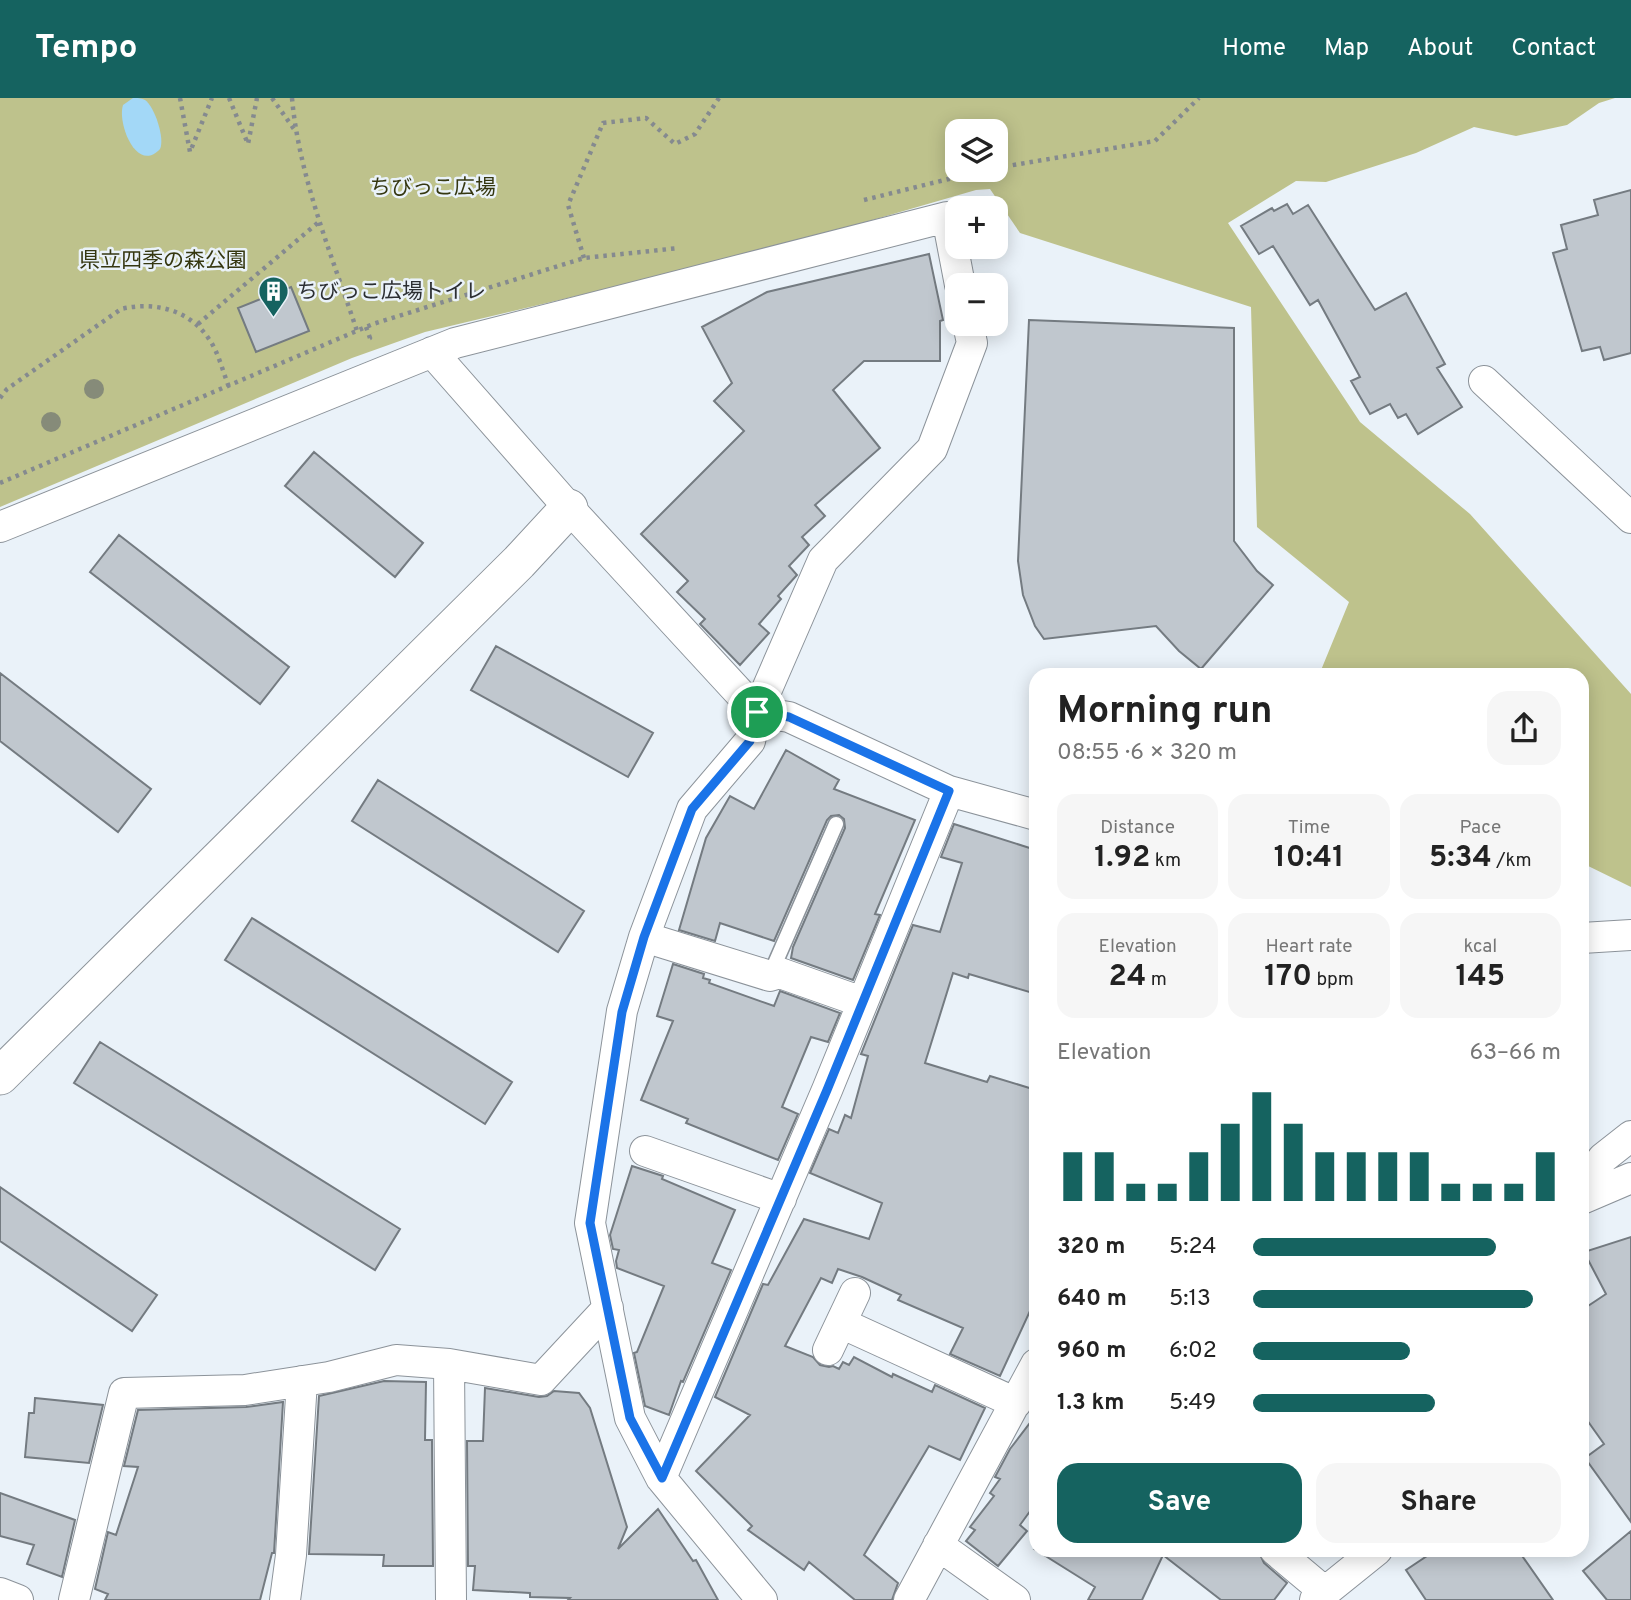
<!DOCTYPE html>
<meta charset="utf-8">
<style>
body{margin:0;font-family:Overpass,"Noto Sans JP",sans-serif;background:#f6f6f6;color:#222;height:100vh;display:flex;flex-direction:column;font-size:26px;white-space:nowrap}
*{box-sizing:border-box;margin:0}
p{font-size:23px;color:#767676}
.icon{flex:none;width:38px;height:38px;fill:none;stroke:currentColor;stroke-width:2;stroke-linecap:round;stroke-linejoin:round}
.map{position:relative;flex:1;overflow:hidden}
.drawer{position:absolute;left:1029px;top:570px;width:560px;height:889px;display:flex;flex-direction:column;background:#fff;border-radius:21px;box-shadow:0 4px 18px #0003}
.drawer>*{flex:none}
.fabs{position:absolute;left:945px;top:21px;display:grid;gap:14px}
.fabs a{display:grid;place-items:center;width:63px;height:63px;border-radius:14px;background:#fff;box-shadow:0 4px 18px #0003;font-size:35px}
.pin{position:absolute;display:grid;place-items:center;width:60px;height:60px;color:#fff;margin:-30px;border:4px solid #fff;border-radius:50%;box-shadow:0 2px 7px #0007}
.round{display:grid;place-items:center;flex:none;width:74px;height:74px;border-radius:21px;background:#f6f6f6}
.head{display:flex;align-items:center;justify-content:space-between;height:119px;padding:0 28px}
h1{font-size:38px;font-weight:700;line-height:52px}
.figures{display:grid;grid-template-columns:repeat(3,1fr);gap:10px;height:119px;padding:7px 28px}
.figures div{display:grid;align-content:center;border-radius:18px;background:#f6f6f6;text-align:center}
.figures b{font-size:30px;font-weight:700}
.figures small{font-size:19px;font-weight:400}
.figures p{font-size:19px}
.chart{height:196px;padding:14px 28px}
.chart p{display:flex;justify-content:space-between}
.chart svg{width:100%;height:126px;margin-top:7px;stroke:#156360;stroke-width:6}
.primary-button{display:flex;gap:14px;margin-top:auto;padding:14px 28px}
.primary-button a{flex:1;height:80px;border-radius:21px;background:#156360;color:#fff;font-size:28px;font-weight:700;line-height:80px;text-align:center}
.primary-button a+a{background:#f6f6f6;color:#222}
ul{padding:0 28px;list-style:none;font-size:23px}
li{display:grid;grid-template-columns:112px 84px 1fr;align-items:center;height:52px}
li i{height:18px;border-radius:9px;background:#156360}
header{display:flex;align-items:center;gap:42px;box-sizing:border-box;height:98px;padding:0 35px;background:#156360;color:#fff}
header strong{font-size:33px}
nav{display:flex;gap:38px;margin-inline-start:auto;font-size:24px}
.map>svg:first-child{display:block}
.green{fill:#bec28c;fill-rule:evenodd}
.water{fill:#a3d8f7}
.building{fill:#c0c7ce;stroke:#747b81;stroke-width:2}
.lines{fill:none;stroke-linecap:round;stroke-linejoin:round}
.service-casing{stroke:#8c939a;stroke-width:17}
.minor-casing{stroke:#8c939a;stroke-width:32}
.tertiary-casing{stroke:#8c939a;stroke-width:39}
.path{stroke:#858a8f;stroke-width:4.5;stroke-dasharray:3.5 5;stroke-linecap:butt}
.service{stroke:#fff;stroke-width:14}
.minor{stroke:#fff;stroke-width:30}
.tertiary{stroke:#fff;stroke-width:37}
.tree{fill:#868b79}
.route-casing{stroke:#fff;stroke-width:14}
.route{stroke:#1a73e8;stroke-width:9}
.labels{text-anchor:middle;dominant-baseline:central;stroke-width:5;stroke-linejoin:round;paint-order:stroke}
.park-label{font-size:21px;fill:#353710;stroke:#eaf2f9}
.poi-label{font-size:21px;fill:#2c2f32;stroke:#eaf2f9;text-anchor:start}
</style>
<header>
<strong>Tempo</strong>
<nav><a>Home</a><a>Map</a><a>About</a><a>Contact</a></nav>
</header>
<div class="map">
<svg width="1631" height="1502" viewBox="0 0 1631 1502">
<rect width="100%" height="100%" fill="#eaf2f9"/>
<path class="green" d="M0 0H1615L1599 5 1567 27 1516 38 1474 29 1416 55 1326 84 1296 83 1228 125 1360 324 1470 416 1631 596V789L1582 765V578L1319 577 1349 504 1257 429 1251 209 1020 135 990 91 976 92 769 152 425 234 352 260 0 409ZM957 33H996V72H957Z"/>
<path class="water" d="M133 0C138 0 140 0 145 2 155 9 165 41 160 51 137 76 117 26 123 7Z"/>
<path class="building" d="M1631 92V255L1604 262 1600 249 1582 253 1553 155 1567 151 1561 127 1598 117 1594 102Z
M1287 106 1293 116 1308 107 1375 212 1406 195 1445 266 1437 270 1462 309 1418 336 1406 316 1398 320 1390 306 1370 316 1351 283 1360 279 1318 202 1310 207 1273 148 1259 156 1241 128 1272 110 1274 113Z
M929 156 943 222 940 223V263H864L833 292 880 350 815 407 825 418 802 439 809 447 789 468 797 477 778 498 781 501 759 526 769 535 740 567 700 526 705 521 677 494 688 483 641 436 744 333 714 303 732 285 702 229 767 194Z
M291 189 309 233 256 254 238 210Z
M1029 222 1234 230V443L1257 473 1273 487 1201 571 1179 553 1156 528 1044 541 1035 528 1023 497 1018 463Z
M314 354 423 445 395 479 285 388Z
M119 437 289 569 260 606 90 474Z
M496 548 653 635 628 679 471 592Z
M0 575 151 691 118 734 0 643Z
M786 652 839 682 834 691 915 722 875 816 880 817 853 882 791 860 793 849 845 730 844 721 839 717 831 718 827 722 774 843 720 825 715 843 679 832 706 740 730 698 754 711Z
M378 682 584 813 558 854 352 723Z
M954 726 1036 752V896L969 876 968 880 953 875 925 965 987 984 990 978 1036 992V1200L1000 1278 950 1256 963 1230 898 1202 901 1197 862 1179 838 1171 832 1185 821 1180 785 1248 813 1259 820 1267 829 1269 833 1268 839 1271 843 1264 849 1267 854 1259 892 1279 893 1276 932 1294 935 1287 985 1310 960 1362 929 1348 864 1457 898 1485 892 1502H855L809 1464 804 1472 748 1432 752 1428 696 1373 750 1317 715 1299 763 1186 768 1187 804 1121 869 1141 882 1105 810 1075 829 1031 838 1035 845 1017 851 1020 868 958 861 956 913 827 940 834 962 765 941 759Z
M252 820 512 984 485 1026 225 862Z
M673 866 704 876 703 880 710 882 709 885 774 908 780 893 840 915 828 944 811 939 782 1009 798 1016 778 1062 686 1025 688 1021 641 1002 673 923 657 918Z
M100 944 400 1131 375 1172 74 985Z
M632 1068 663 1078 662 1081 735 1112 712 1165 731 1172 683 1284 681 1283 669 1317 645 1308 634 1255 637 1254 664 1188 617 1170 616 1163 619 1152 613 1151 610 1137Z
M0 1089 157 1197 132 1233 0 1143Z
M1631 1139V1424L1585 1360 1604 1346 1582 1315V1212L1606 1196 1584 1154Z
M384 1283 426 1284 425 1342H432L433 1468H383L384 1457 309 1456 319 1298Z
M485 1290 539 1299 547 1298 554 1293 579 1295 590 1310 627 1429 618 1451 658 1411 693 1463 696 1462 718 1502H568L570 1500 530 1499V1495L473 1492 475 1468H468L467 1343H483Z
M35 1300 103 1307 89 1365 25 1359 29 1315H34Z
M283 1304 274 1455H272L260 1502H105L108 1496 95 1491 108 1434 116 1437 138 1369 124 1368 138 1312 246 1309Z
M1036 1317V1405L1020 1427 1027 1433 998 1468 966 1443 975 1432 970 1429 994 1398 990 1395 1000 1381 995 1379 1010 1351Z
M0 1395 75 1422 62 1479 27 1466 34 1447 0 1438Z
M1631 1433V1502H1607L1583 1473Z
M1036 1452H1258L1264 1465 1287 1485 1274 1502H1221L1163 1457 1142 1502H1088L1095 1489Z
M1436 1452H1518L1553 1502H1426L1406 1472Z"/>
<g class="lines">
<defs>
<path id="service" d="M770 877 836 726"/>
<path id="minor" d="M432 254 569 410 757 614 789 619 949 693 1036 717
M1484 283 1631 420
M0 429 455 245 947 119 960 187
M644 839 770 878 780 875 862 904
M1582 840 1631 837
M645 1053 781 1101
M1582 1089 1603 1060 1631 1038
M1582 1101 1631 1080
M841 1225 1016 1305
M828 1252 855 1195
M449 1266 451 1502
M661 1380 827 992 949 693
M938 1447 1015 1502
M1275 1452 1325 1494
M0 1495 18 1502
M74 1502 124 1295 245 1292 329 1279 396 1262 449 1266 541 1282 608 1210
M285 1502 291 1457 302 1283
M762 1502 661 1380 630 1320 590 1125 622 913 644 839 692 711 750 643 757 614 823 462 932 351 972 245 968 226
M909 1502 1036 1266
M1315 1502 1377 1452"/>
<path id="tertiary" d="M0 978 519 464 569 410"/>
</defs>
<use href="#service" class="service-casing"/>
<use href="#minor" class="minor-casing"/>
<use href="#tertiary" class="tertiary-casing"/>
<path class="path" d="M180 0 190 54 212 0
M229 0 248 46 257 0
M272 0 294 31
M292 0C299 79 332 158 357 233
M996 70 1155 43 1199 0
M864 102 985 72
M584 160 568 107 603 25 646 20 675 46 695 36 719 0
M198 226 320 123
M366 229 370 240 366 242
M0 300 7 291 121 211C156 203 191 212 211 244 219 257 223 274 229 289
M0 385 373 226 584 160 679 150"/>
<use href="#service" class="service"/>
<use href="#minor" class="minor"/>
<use href="#tertiary" class="tertiary"/>
</g>
<g class="tree">
<circle cx="94" cy="291" r="10"/>
<circle cx="51" cy="324" r="10"/>
</g>
<g class="lines">
<defs>
<path id="route" d="M757 614 789 619 949 693 827 992 662 1380 630 1320 590 1125 622 914 644 839 692 711 750 643Z"/>
</defs>
<use href="#route" class="route-casing"/>
<use href="#route" class="route"/>
</g>
<defs>
<symbol id="building-pin" viewBox="-11 -11 22 30"><path d="M0 17L-7.5 6A9.5 9.5 0 1 1 7.5 6Z" fill="#156360" stroke="#eaf2f9"/><path d="M-4-6H4V6H1V3H-1V6H-4ZM-2.5-4.3h1.7v1.8h-1.7ZM.8-4.3h1.7v1.8H.8ZM-2.5-1h1.7V.8h-1.7ZM.8-1h1.7V.8H.8Z" fill="#fff"/></symbol>
</defs>
<g fill-rule="evenodd">
<use href="#building-pin" x="256" y="176" width="35" height="47"/>
</g>
<g class="labels">
<g class="park-label">
<text x="433" y="90">ちびっこ広場</text>
<text x="163" y="163">県立四季の森公園</text>
</g>
<g class="poi-label">
<text x="297" y="194">ちびっこ広場トイレ</text>
</g>
</g>
</svg>
<div class="fabs">
<a><svg class="icon" aria-label="layers" viewBox="0 0 24 24"><path d="M12 4l9 5-9 5-9-5zM3 14l9 5 9-5"/></svg></a>
<a>+</a>
<a>−</a>
</div>
<div class="pin" style="left:757px;top:614px;background:#1e9e55"><svg class="icon" aria-label="arrive" viewBox="0 0 24 24"><path d="M6 21V4h12l-3 4 3 4H6"/></svg></div>
<section class="drawer">
<div class="head"><div><h1>Morning run</h1><p>08:55 · 6 × 320 m</p></div><a class="round"><svg class="icon" aria-label="share" viewBox="0 0 24 24"><path d="M12 15V3M7 8l5-5 5 5M5 13v7h14v-7"/></svg></a></div>
<div class="figures">
<div><p>Distance</p><b>1.92<small> km</small></b></div>
<div><p>Time</p><b>10:41</b></div>
<div><p>Pace</p><b>5:34<small> /km</small></b></div>
</div>
<div class="figures">
<div><p>Elevation</p><b>24<small> m</small></b></div>
<div><p>Heart rate</p><b>170<small> bpm</small></b></div>
<div><p>kcal</p><b>145</b></div>
</div>
<div class="chart"><p><span>Elevation</span>63–66 m</p>
<svg viewBox="0 0 160 44" preserveAspectRatio="none"><path d="M5 44V27M15 44V27M25 44V38M35 44V38M45 44V27M55 44V17M65 44V6M75 44V17M85 44V27M95 44V27M105 44V27M115 44V27M125 44V38M135 44V38M145 44V38M155 44V27"/></svg>
</div>
<ul>
<li><b>320 m</b>5:24<i style="width:79%"></i></li>
<li><b>640 m</b>5:13<i style="width:91%"></i></li>
<li><b>960 m</b>6:02<i style="width:51%"></i></li>
<li><b>1.3 km</b>5:49<i style="width:59%"></i></li>
</ul>
<div class="primary-button"><a>Save</a><a>Share</a></div>
</section>
</div>
